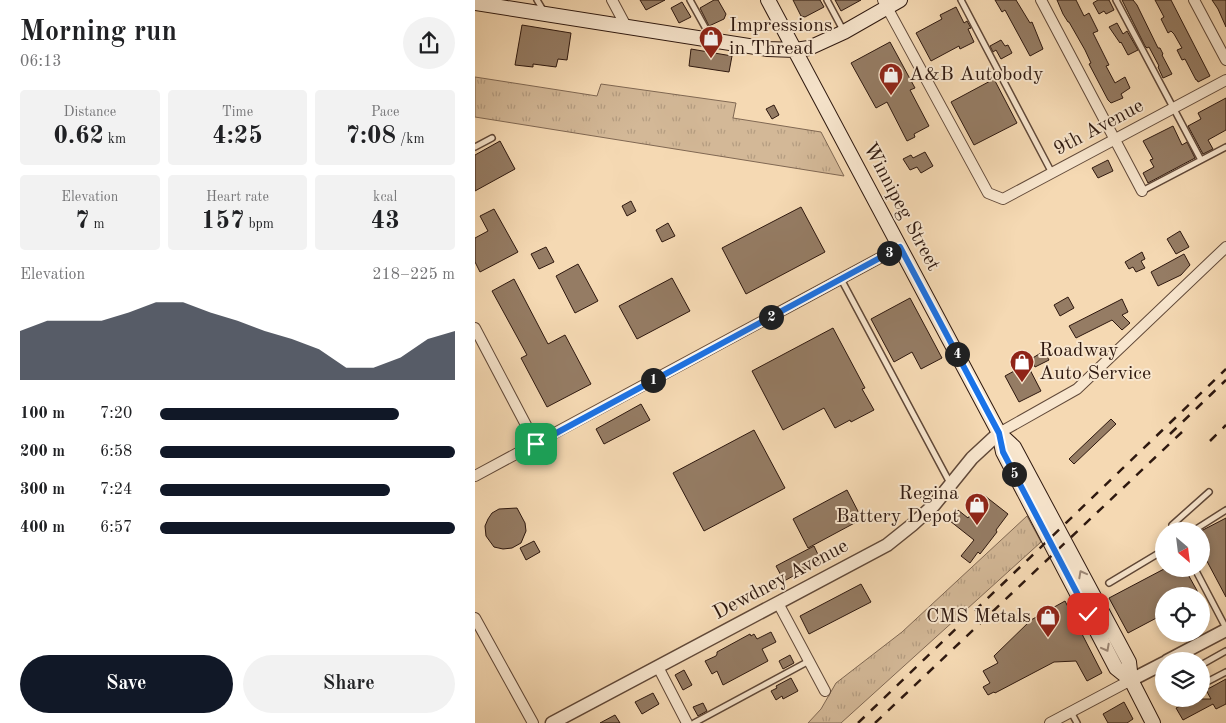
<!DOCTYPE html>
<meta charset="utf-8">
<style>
body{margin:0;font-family:"Old Standard TT",serif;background:#f2f2f2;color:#202124;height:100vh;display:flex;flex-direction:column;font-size:19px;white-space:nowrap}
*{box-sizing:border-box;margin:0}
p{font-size:16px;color:#757577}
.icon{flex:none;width:28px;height:28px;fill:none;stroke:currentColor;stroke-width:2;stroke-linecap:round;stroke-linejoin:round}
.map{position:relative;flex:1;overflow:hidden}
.details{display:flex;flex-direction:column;background:#fff;width:475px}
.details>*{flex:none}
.needle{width:32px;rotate:152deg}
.controls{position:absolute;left:680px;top:522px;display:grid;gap:10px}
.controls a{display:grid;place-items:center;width:55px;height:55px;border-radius:50%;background:#fff;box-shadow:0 2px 8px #0003;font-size:25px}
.pin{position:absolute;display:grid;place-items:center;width:42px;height:42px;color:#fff;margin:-21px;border-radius:10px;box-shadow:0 2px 8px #0006}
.km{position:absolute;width:25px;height:25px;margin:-12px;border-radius:50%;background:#222;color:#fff;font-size:14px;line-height:25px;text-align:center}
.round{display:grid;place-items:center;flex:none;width:52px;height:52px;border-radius:26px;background:#f2f2f2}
.overview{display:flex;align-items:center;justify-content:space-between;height:85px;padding:0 20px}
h1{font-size:28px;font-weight:700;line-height:38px}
.stats{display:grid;grid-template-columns:repeat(3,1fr);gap:8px;height:85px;padding:5px 20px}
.stats div{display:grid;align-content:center;border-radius:5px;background:#f2f2f2;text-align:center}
.stats b{font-size:25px;font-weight:700}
.stats small{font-size:14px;font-weight:400}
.stats p{font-size:14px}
.chart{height:140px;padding:10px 20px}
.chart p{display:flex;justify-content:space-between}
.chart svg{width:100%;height:90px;margin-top:5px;fill:#111827;opacity:.7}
.cta{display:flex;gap:10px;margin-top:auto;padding:10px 20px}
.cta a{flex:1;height:58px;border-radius:30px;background:#111827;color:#fff;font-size:20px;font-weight:700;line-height:58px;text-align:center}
.cta a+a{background:#f2f2f2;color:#202124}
ul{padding:0 20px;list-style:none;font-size:16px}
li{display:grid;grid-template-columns:80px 60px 1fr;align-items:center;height:38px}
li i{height:12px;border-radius:6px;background:#111827}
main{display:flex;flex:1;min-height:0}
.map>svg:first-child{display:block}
.grass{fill:url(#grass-tufts);stroke:#806853}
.building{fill:#957c64;stroke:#2e180f}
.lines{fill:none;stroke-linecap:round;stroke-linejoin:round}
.service-casing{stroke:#604838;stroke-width:8}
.minor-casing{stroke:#604838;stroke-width:12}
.tertiary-casing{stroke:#604838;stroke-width:15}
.secondary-casing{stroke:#2e180f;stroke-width:16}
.service{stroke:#f8e6ce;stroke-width:5}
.minor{stroke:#f8e6ce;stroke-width:10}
.tertiary{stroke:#f8e6ce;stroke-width:12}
.secondary{stroke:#f8e6ce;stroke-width:14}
.rail{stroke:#2e180f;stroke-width:2.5;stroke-dasharray:9 9;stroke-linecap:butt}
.oneway{stroke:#9d8978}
.route-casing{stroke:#fff;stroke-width:10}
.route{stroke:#1a73e8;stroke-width:6}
.labels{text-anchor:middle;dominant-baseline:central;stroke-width:4;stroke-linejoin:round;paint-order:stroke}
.poi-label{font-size:20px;fill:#2e180f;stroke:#f8e6ce;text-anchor:start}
.street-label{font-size:20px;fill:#2e180f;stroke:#f8e6ce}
</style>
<main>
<section class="details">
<div class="overview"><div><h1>Morning run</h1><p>06:13</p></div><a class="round"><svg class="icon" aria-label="share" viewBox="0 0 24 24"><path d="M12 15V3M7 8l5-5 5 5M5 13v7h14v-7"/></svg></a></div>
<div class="stats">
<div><p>Distance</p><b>0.62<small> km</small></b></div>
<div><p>Time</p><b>4:25</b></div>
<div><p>Pace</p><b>7:08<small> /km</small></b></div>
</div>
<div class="stats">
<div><p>Elevation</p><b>7<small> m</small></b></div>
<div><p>Heart rate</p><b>157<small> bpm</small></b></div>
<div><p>kcal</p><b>43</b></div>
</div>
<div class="chart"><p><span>Elevation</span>218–225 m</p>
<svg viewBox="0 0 160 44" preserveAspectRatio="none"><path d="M0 44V20L10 15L20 15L30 15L40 11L50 6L60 6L70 11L80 15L90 20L100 24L110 29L120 38L130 38L140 33L150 24L160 20V44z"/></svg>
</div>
<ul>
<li><b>100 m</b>7:20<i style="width:81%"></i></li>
<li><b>200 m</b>6:58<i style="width:100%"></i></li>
<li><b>300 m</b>7:24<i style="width:78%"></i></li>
<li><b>400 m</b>6:57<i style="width:100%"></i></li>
</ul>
<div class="cta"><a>Save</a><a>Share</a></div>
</section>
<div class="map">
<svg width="751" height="723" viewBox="0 0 751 723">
<defs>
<pattern id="grass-tufts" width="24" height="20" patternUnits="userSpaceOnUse" patternTransform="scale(1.25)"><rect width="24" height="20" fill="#d3b897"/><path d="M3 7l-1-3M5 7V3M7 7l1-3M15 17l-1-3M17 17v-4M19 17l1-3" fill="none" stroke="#b59d81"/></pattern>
</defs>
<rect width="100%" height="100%" fill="#f5d9b3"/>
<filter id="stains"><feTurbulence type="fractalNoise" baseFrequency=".004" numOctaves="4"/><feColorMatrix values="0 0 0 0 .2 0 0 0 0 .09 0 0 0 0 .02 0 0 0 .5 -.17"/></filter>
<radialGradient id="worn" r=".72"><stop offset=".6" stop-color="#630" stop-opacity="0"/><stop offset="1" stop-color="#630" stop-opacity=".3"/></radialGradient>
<path class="grass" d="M0 77 122 96 126 84 261 103 258 118 346 132 369 176 0 117Z
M552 516 566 542 366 723H333L346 709 361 683 427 632Z"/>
<path class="building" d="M165 0H190L171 10Z
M239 0H243L251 14 249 19 234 26 225 8Z
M318 0H345L349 7 330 17 326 16Z
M360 0H386L366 11Z
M520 0H541L555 23 557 22 568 49 555 56 530 10 527 12Z
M582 0H601L609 16 614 13 623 31 618 33 634 65 631 66 640 83 650 77 655 88 646 94 648 98 636 103 633 100 614 64 616 63 610 50 594 22H593L588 14Z
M623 0H634L639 10 631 14 629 11 624 14 618 3Z
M647 0H658L662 5 683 48H685L688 54 687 55 697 74 688 78 683 67 684 66 674 47 672 48 670 46Z
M680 0H696L735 76 723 82 722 80H721L710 59 707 60 702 50 707 48 699 34 696 31 693 33 686 19 689 17Z
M737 0H751V27L743 9Z
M207 2 216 17 204 23 196 8Z
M481 7 489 23 492 21 496 28 493 29 499 42 485 49 484 46 456 61 441 33 467 19 465 15Z
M642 23 648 34 652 31 663 50 653 55 646 42 645 43 634 27Z
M47 25 96 33 92 60 83 59 81 67 58 64V67L40 65Z
M526 40 530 46 533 45 537 53 526 59 521 50 518 52 515 46Z
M415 42 440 88 435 90 454 126 439 134 440 137 432 141 412 102 401 108 376 63Z
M216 49 257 56 254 72 214 66Z
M519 79 542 123 499 145 476 102Z
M751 98V130L733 140 738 149 728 154 713 126 726 119 723 113Z
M299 105 304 115 297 119 291 109Z
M698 126 707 145 712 142 720 158 673 183 668 173 679 167 675 160 678 159 668 141Z
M25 141 40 169 0 191V155Z
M450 152 458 166 446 173 442 167 435 170 428 159 436 155 438 158Z
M633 160 638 171 623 178 617 168Z
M156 201 161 211 152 216 147 206Z
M326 207 350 252 271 294 247 248Z
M19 209 43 252 5 272 0 262V238L13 231 5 216Z
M193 223 200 236 187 242 181 230Z
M705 231 714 247 701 254 692 239Z
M71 247 79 262 64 269 56 254Z
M667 252 670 259 666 261 670 268 661 272 658 267 654 269 650 262Z
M709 254 715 265 706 275 683 286 676 272Z
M103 264 123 301 100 313 81 276Z
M197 278 215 311 162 339 144 306Z
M39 279 73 344 90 335 116 384 72 407 46 358 52 355 17 291Z
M593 297 599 308 585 316 579 305Z
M435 298 467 358 446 369 437 352 419 362 396 319Z
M647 299 653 312 647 315 655 323 647 330 637 320 601 338 594 326Z
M358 328 390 388 387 389 399 410 376 422 375 420 360 428 349 408 308 430 277 371Z
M569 351 574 360 560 367 556 359Z
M552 364 566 391 544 402 530 376Z
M166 404 175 420 129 444 121 429Z
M636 419 641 424 599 464 594 459Z
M279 430 310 488 229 531 198 473Z
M372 490 387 519 333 548 318 519Z
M510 496 533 514 521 530 522 532 505 554 503 552 495 563 486 556 499 540 475 521 483 510 493 518Z
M42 508 50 523 51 531 46 543 37 548 28 549 19 547 11 536 10 526 13 519 17 513 24 509Z
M751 518V597L726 550V531Z
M59 541 65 552 51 560 45 548Z
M339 546 346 561 309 581 301 566Z
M689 569H710L725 596H689V614L653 633 634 598Z
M386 584 396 602 334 634 325 616Z
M590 601 627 673 612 681 601 661 579 662 520 693 519 692 513 695 508 687 515 683 508 671 523 663 519 656 556 620Z
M296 632 301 642 287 649 293 661 248 685 242 671 237 674 230 661 241 656 242 654V652L275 634 276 636 279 634 282 639Z
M315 655 319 663 308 669 304 661Z
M209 670 217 685 208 690 200 675Z
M316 678 323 691 308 699 307 696 301 700 296 691 302 688 301 686Z
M751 679V704L741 709 738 704 708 720 701 708 720 699H736L731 690Z
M178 693 184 704 167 714 160 702Z
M649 702 658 719 652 723H633L628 714Z
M228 703 232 711 223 716 218 707Z
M140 715 145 723H125Z"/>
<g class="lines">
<defs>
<path id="service" d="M62 0 68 10
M215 0 236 38
M352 0 368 30
M486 0 577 173
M641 0 726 160
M0 147 17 138
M667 191 751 147
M366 279 475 483
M700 531 697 525 734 492
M718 531 751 510
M720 569 751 628
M634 583 689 550
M726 665 751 651
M726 685 751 672
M596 712 602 723
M219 723 334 661"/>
<path id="minor" d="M137 0 152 28
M408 0 513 193 528 199 751 80
M566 0 667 191
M719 0 751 60
M0 328 61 444
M524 433 602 389 751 247
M0 476 425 247
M303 603 350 691
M0 618 58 723
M183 667 212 723
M575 723 656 680"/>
<path id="tertiary" d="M692 661 751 630
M656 680 689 663
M77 723 412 545 437 525 459 505 497 458 524 433"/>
<path id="secondary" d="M293 0 524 433 528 452 641 668 656 680 678 723
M0 3 293 49 320 50 334 48 369 32 425 0
M524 433 539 447 654 662 656 680"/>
</defs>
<use href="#service" class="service-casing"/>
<use href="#minor" class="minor-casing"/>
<use href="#tertiary" class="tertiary-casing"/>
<use href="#secondary" class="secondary-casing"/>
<use href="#service" class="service"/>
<use href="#minor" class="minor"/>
<use href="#tertiary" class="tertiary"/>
<use href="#secondary" class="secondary"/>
<path class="rail" d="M695 434 751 380
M735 441 751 425
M383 723 751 369
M400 723 707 432"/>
</g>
<defs><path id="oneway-chevron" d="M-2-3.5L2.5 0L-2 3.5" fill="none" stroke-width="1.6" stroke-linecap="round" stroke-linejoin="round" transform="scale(1.25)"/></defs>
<g class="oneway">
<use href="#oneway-chevron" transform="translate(607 574) rotate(-118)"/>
<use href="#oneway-chevron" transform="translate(631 648) rotate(62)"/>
</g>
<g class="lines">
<defs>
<path id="route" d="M61 444 425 247 524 433 528 452 613 614"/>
</defs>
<use href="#route" class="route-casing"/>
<use href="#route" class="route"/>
</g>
<defs>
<symbol id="shop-pin" viewBox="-11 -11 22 30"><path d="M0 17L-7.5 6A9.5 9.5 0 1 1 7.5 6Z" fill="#8f2418" stroke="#f8e6ce"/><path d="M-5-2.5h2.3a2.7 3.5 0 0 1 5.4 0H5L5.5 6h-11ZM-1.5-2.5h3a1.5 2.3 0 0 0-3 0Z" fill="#fff"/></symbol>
</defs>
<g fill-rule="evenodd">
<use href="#shop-pin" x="222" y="24" width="28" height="38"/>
<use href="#shop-pin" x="402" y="61" width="28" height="38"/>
<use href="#shop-pin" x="533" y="348" width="28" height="38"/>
<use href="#shop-pin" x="488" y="491" width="28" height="38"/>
<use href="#shop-pin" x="559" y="603" width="28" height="38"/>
</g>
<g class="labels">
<g class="poi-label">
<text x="254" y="26">Impressions<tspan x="254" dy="23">in Thread</tspan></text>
<text x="434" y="75">A&amp;B Autobody</text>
<text x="564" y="351">Roadway<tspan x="564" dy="23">Auto Service</tspan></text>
<text x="484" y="494" text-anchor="end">Regina<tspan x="484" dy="23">Battery Depot</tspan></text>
<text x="556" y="617" text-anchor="end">CMS Metals</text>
</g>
<g class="street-label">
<text transform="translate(624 128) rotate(-28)">9th Avenue</text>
<text transform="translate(426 207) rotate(62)">Winnipeg Street</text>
<text transform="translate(306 580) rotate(-28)">Dewdney Avenue</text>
</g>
</g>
<rect width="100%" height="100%" filter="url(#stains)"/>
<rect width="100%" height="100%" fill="url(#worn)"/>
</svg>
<div class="controls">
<a><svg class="needle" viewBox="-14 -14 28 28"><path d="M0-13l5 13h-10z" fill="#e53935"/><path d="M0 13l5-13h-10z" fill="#757577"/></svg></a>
<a><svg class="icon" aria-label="locate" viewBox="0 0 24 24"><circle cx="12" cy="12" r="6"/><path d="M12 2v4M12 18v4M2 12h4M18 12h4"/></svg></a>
<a><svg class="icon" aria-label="layers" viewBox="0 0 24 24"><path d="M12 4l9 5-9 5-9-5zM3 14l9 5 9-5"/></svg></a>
</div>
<div class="pin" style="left:61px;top:444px;background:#1e9e55"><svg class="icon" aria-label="arrive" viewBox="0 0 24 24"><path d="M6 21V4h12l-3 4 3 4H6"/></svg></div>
<div class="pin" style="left:613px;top:614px;background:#d93025"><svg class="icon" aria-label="check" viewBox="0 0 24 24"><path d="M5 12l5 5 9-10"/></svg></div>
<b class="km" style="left:178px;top:380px">1</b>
<b class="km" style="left:296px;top:317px">2</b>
<b class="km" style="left:414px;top:253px">3</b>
<b class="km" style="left:482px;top:354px">4</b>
<b class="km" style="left:539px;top:474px">5</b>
</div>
</main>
